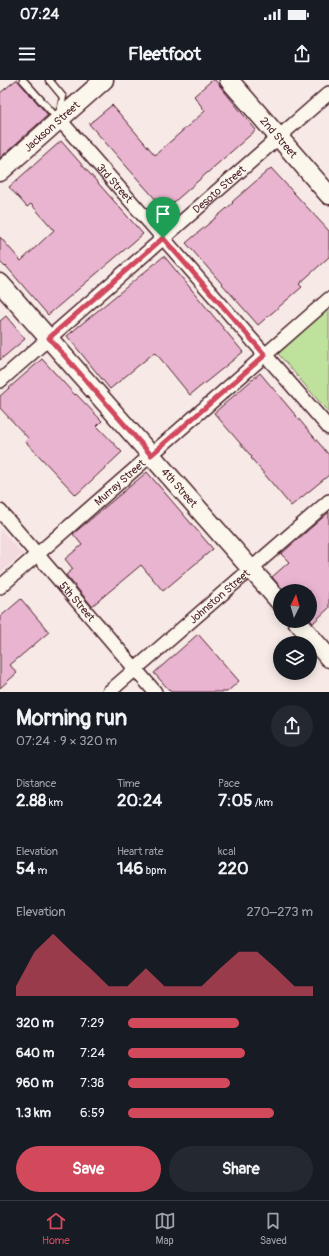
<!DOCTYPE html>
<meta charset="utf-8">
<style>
body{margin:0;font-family:Pangolin,sans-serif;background:#242831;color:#f1f3f6;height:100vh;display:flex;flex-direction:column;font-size:15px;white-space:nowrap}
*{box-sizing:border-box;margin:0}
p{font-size:13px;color:#9ea1a6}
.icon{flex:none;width:22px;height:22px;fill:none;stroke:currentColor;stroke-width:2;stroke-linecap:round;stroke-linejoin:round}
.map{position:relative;height:612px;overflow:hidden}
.side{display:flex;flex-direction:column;background:#171b24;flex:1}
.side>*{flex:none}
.needle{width:26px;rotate:5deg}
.tools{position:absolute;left:273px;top:504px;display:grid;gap:8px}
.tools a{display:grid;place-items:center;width:44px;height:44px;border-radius:50%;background:#171b24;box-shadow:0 2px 10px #0003;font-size:20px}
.pin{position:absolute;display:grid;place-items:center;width:34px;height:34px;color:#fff;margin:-41px -17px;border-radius:50% 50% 50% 0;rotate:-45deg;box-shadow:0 0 4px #0007}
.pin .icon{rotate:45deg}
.round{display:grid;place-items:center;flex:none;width:42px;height:42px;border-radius:21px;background:#242831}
.headline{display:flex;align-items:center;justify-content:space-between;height:68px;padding:0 16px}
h1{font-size:22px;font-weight:700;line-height:30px}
.metrics{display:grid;grid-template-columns:repeat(3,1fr);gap:6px;height:68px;padding:4px 16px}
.metrics div{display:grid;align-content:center}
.metrics b{font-size:17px;font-weight:700}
.metrics small{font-size:11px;font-weight:400}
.metrics p{font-size:11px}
.chart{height:112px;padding:8px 16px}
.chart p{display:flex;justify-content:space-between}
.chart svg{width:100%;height:72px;margin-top:4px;fill:#d1495b;opacity:.7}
.cta{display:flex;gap:8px;margin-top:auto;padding:8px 16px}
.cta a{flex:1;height:46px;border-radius:24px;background:#d1495b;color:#fff;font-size:16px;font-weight:700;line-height:46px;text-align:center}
.cta a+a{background:#242831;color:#f1f3f6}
ul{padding:0 16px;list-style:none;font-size:13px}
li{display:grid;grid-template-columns:64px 48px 1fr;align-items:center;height:30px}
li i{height:10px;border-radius:5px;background:#d1495b}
.status{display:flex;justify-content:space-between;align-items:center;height:28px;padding:0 20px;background:#171b24;direction:ltr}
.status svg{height:11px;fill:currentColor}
header{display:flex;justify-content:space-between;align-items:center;height:52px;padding:0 16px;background:#171b24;font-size:18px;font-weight:700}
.tab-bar{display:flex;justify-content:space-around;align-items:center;height:56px;border-top:1px solid #363941;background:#171b24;font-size:11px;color:#9ea1a6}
.tab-bar a{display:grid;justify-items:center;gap:2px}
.tab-bar .on{color:#d1495b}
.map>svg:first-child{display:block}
.built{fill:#f3dadf}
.green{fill:#bee29c;stroke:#848064}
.building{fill:#e9b4cf;stroke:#4a1f2b}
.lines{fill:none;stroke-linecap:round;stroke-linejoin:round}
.lane-casing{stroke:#4a1f2b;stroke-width:9}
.street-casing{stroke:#4a1f2b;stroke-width:16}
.secondary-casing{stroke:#4a1f2b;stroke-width:21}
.lane{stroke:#fbf7ec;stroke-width:6}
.street{stroke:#fbf7ec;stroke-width:13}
.secondary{stroke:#fbf7ec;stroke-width:18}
.route-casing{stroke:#fff;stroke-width:8}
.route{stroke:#d1495b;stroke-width:5}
.labels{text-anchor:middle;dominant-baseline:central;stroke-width:4;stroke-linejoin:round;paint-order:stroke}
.street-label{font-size:11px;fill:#4a1f2b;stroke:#fbf7ec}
</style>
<div class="status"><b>07:24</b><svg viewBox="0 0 49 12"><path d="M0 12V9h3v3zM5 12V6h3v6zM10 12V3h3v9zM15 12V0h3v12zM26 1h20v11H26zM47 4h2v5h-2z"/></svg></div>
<header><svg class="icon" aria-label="menu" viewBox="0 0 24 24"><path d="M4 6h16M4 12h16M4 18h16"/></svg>Fleetfoot<svg class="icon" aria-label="share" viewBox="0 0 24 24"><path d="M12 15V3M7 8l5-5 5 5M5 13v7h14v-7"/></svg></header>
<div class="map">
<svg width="329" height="612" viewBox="0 0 329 612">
<rect width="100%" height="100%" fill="#f7eae6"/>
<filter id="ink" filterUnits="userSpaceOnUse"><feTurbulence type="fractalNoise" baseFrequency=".025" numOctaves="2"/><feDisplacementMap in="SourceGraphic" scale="8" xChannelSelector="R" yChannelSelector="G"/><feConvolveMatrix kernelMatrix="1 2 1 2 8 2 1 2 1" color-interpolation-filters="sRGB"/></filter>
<g filter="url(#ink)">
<path class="built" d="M0 449 23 474 0 493Z"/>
<path class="green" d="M329 222V333L275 270Z"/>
<path class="building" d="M16 0H17L48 35 0 78V13Z
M212 0H215L256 50 165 130 89 44 112 25 155 75 205 31 194 16Z
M61 61 143 154 48 235 6 186 5 187 0 182V157L21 181 54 150 31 124 27 127 9 107Z
M271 88 329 151V177L299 204 302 207 258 245 186 163 233 123 232 122Z
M164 176 243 272 190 315 155 272 110 309 67 256Z
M6 236 25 259 0 280V241Z
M42 279 75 315 76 314 102 341 97 346 122 372 76 415 25 361 28 358 0 328V316Z
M260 293 329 375V395L291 426 251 378 252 377 214 333Z
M147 392 213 469 163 511 141 485 92 526 66 495 73 489 65 479 82 465 73 454Z
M329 432V528L313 543 310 540V511H284L272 497 289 482 281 474Z
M21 519 49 552 10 585 17 593 0 608V537Z
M198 554 239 601 227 612H171L154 593Z"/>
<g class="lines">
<defs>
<path id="lane" d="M23 0 58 39
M49 0 63 17 60 32"/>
<g id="street">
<path id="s1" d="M59 39 329 348"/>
<path id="s2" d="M0 301 329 13"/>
<path id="s3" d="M0 431 155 612"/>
<path id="s4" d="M0 507 329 219"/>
<path id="s5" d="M109 612 329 421"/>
</g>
<g id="secondary">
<path id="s6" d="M229 0 329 115"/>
<path id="s7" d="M0 92 104 0"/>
<path id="s8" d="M0 203 280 522"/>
<path d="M297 541 329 578"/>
</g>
</defs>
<use href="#lane" class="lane-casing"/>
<use href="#street" class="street-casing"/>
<use href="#secondary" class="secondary-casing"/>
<use href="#lane" class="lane"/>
<use href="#street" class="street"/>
<use href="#secondary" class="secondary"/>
</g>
</g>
<g class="lines" filter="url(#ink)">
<defs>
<path id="route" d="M163 158 265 275 151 375 49 258Z"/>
</defs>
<use href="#route" class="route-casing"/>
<use href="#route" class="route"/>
</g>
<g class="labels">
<g class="street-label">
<text stroke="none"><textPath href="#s7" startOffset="69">Jackson Street</textPath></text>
<text stroke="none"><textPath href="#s6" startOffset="76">2nd Street</textPath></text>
<text stroke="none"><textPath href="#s1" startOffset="85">3rd Street</textPath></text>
<text stroke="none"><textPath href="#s2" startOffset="291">Desoto Street</textPath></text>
<text stroke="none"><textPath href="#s4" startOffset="159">Murray Street</textPath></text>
<text stroke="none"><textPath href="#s8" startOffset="272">4th Street</textPath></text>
<text stroke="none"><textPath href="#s5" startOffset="146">Johnston Street</textPath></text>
<text stroke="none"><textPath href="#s3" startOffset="119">5th Street</textPath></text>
</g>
</g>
</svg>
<div class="tools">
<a><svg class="needle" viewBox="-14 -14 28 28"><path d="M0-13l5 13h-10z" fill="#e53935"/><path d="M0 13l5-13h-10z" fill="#9ea1a6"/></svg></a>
<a><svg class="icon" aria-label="layers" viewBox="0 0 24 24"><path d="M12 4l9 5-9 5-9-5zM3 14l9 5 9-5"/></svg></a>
</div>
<div class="pin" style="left:163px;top:158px;background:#1e9e55"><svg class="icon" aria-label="arrive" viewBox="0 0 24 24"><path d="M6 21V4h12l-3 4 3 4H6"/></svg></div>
</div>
<section class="side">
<div class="headline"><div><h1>Morning run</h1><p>07:24 · 9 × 320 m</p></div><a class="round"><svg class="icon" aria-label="share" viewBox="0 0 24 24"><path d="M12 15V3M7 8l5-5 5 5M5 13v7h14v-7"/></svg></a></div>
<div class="metrics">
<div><p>Distance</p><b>2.88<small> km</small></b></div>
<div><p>Time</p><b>20:24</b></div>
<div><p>Pace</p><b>7:05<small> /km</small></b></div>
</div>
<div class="metrics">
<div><p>Elevation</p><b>54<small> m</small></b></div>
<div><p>Heart rate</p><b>146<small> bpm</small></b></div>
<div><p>kcal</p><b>220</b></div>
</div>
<div class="chart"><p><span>Elevation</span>270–273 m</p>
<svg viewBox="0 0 160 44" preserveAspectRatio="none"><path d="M0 44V38L10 17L20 6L30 17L40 27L50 38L60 38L70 27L80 38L90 38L100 38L110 27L120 17L130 17L140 27L150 38L160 38V44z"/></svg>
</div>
<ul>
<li><b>320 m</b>7:29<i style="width:60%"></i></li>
<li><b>640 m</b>7:24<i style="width:63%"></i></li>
<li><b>960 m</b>7:38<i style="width:55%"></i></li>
<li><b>1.3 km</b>6:59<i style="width:79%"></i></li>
</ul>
<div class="cta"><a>Save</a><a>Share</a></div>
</section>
<nav class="tab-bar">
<a class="on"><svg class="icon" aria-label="home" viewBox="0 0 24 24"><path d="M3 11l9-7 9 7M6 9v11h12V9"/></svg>Home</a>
<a><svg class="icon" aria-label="map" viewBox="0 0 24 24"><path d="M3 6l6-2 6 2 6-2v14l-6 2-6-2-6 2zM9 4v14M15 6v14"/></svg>Map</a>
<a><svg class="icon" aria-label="saved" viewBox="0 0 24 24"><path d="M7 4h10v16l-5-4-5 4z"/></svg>Saved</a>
</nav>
